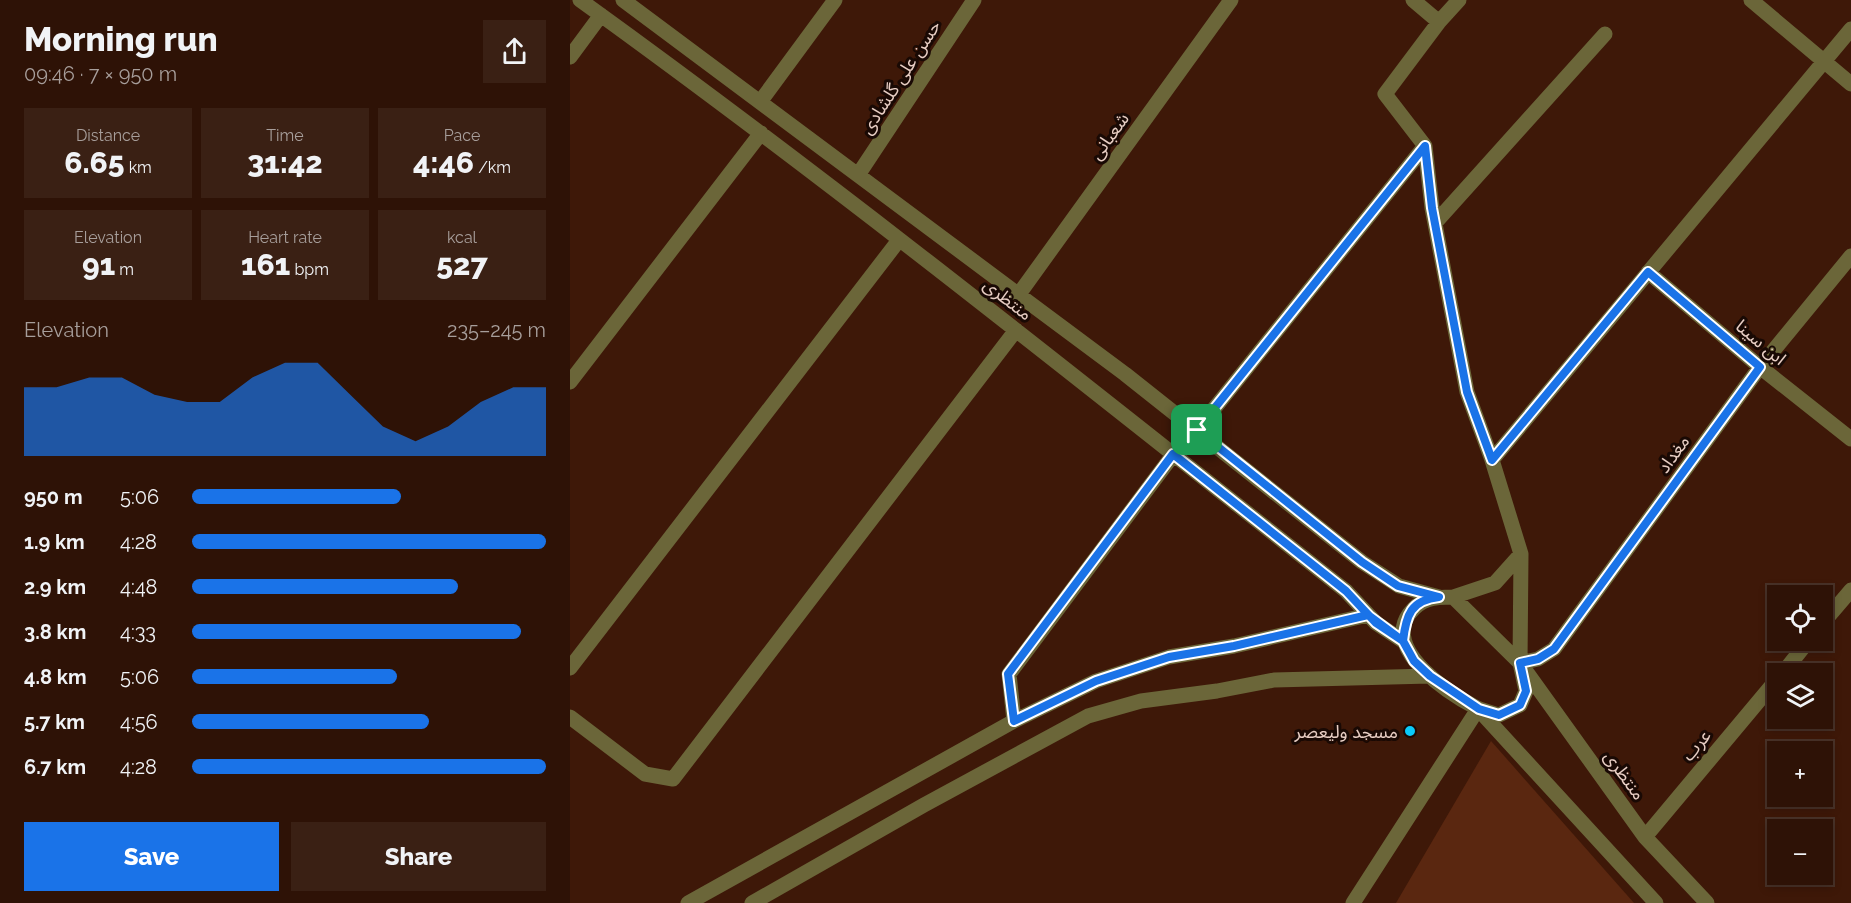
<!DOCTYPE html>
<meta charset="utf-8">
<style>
body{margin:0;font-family:Raleway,"Noto Sans Arabic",sans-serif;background:#3a2014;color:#f1f3f6;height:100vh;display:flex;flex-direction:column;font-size:22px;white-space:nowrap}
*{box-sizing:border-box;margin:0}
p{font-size:20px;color:#a79e9b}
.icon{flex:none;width:33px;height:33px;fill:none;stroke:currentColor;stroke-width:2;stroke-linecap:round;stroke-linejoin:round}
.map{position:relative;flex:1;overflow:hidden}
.details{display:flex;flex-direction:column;background:#2e1206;width:570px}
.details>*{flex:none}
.controls{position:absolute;left:1197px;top:585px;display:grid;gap:12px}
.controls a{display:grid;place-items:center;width:66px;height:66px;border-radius:0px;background:#2e1206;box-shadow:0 3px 9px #0003,0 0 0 2px #493228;font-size:30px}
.pin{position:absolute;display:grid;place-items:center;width:51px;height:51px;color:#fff;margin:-26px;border-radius:12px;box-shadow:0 3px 9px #0006}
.round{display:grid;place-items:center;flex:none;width:63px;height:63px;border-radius:0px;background:#3a2014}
.summary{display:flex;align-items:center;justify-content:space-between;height:102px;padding:0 24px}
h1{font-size:33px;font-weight:800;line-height:45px}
.stats{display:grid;grid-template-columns:repeat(3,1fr);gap:9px;height:102px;padding:6px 24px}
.stats div{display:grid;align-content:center;border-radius:0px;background:#3a2014;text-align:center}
.stats b{font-size:30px;font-weight:800}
.stats small{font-size:16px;font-weight:400}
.stats p{font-size:16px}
.chart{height:168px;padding:12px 24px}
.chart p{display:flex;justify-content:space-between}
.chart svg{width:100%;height:108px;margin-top:6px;fill:#1a73e8;opacity:.7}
.cta{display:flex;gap:12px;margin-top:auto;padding:12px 24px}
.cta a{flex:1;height:69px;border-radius:0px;background:#1a73e8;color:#fff;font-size:24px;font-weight:800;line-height:69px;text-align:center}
.cta a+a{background:#3a2014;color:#f1f3f6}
ul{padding:0 24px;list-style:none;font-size:20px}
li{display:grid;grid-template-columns:96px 72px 1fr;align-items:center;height:45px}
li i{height:15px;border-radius:8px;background:#1a73e8}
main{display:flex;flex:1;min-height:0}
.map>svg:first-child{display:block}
.green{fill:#5a2710}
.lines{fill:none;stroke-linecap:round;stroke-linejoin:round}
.minor{stroke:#6b6639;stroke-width:15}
.route-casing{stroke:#fff;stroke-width:12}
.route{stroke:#1a73e8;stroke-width:8}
.poi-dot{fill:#0acafa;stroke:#190904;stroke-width:2}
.labels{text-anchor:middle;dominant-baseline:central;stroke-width:6;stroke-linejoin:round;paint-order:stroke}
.street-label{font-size:18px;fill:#e8cec4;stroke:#190904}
.poi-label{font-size:18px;fill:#e8cec4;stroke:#190904;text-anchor:end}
</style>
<main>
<section class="details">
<div class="summary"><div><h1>Morning run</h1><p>09:46 · 7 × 950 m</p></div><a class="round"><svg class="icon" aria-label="share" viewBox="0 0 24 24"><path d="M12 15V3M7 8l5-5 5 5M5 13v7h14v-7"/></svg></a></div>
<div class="stats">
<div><p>Distance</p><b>6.65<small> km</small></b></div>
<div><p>Time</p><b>31:42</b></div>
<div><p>Pace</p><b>4:46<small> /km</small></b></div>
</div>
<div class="stats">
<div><p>Elevation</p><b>91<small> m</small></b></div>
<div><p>Heart rate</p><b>161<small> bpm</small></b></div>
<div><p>kcal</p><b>527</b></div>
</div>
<div class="chart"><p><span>Elevation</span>235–245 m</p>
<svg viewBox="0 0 160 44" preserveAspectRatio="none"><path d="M0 44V16L10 16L20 12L30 12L40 19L50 22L60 22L70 12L80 6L90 6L100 19L110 32L120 38L130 32L140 22L150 16L160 16V44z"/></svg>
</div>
<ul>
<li><b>950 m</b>5:06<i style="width:59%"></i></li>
<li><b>1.9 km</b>4:28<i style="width:100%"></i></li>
<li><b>2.9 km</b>4:48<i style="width:75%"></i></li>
<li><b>3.8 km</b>4:33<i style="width:93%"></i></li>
<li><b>4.8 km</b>5:06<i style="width:58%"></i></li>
<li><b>5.7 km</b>4:56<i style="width:67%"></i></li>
<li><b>6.7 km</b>4:28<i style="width:100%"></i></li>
</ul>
<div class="cta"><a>Save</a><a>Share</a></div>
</section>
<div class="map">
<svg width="1281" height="903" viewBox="0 0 1281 903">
<rect width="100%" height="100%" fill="#3e1808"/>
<path class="green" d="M921 741 1064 903H826Z"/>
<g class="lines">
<path class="minor" d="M10 0C272 189 523 391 776 591L806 623 833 641
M53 0 555 374 792 562 829 586 869 597
M843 0 869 22
M889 0 869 22 815 94 855 146 862 208 897 392 922 460 951 554
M1181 0 1281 84
M0 57 31 15
M190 102 265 0
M288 175 404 0
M865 223 1035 34
M1078 272 1190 367 1281 439
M449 294 661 0
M0 382 191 133
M627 430 855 146
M922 460 1281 29
M883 597 925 583 951 554 950 663 956 691 950 705 929 715C922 713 914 711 907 708 880 694 813 651 839 614 851 598 864 597 883 597L950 663 1075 837 1137 903
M1252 624 1281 590
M950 663 968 659 984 649 1190 367 1281 256
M0 668 329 240
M1212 674 1239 640
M0 717 75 774 103 779 446 330
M444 721 439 674 603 455
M1075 837 1208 678
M118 903 444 721 526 681 599 657 664 646 798 615
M182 903 354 805 518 716 571 701 647 691 704 680 860 676
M783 903 908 709 1086 903"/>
</g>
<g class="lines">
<defs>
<path id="route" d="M627 430 792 562 828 586 869 597C841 600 836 615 833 641L798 615 664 646 599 657 526 681 444 721 438 674 603 454 776 591 806 623 833 641 844 661 860 676 909 709 929 715 950 705 956 691 950 663 968 659 984 649 1190 367 1078 272 922 460 897 392 862 208 855 146 627 430"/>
</defs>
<use href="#route" class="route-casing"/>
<use href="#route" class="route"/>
</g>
<circle class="poi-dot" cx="840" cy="731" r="6"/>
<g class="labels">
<g class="street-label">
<text transform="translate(330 77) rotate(-57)">حسن علی گلشادی</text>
<text transform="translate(539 136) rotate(-54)">شعبانی</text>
<text transform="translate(438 299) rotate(38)">منتظری</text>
<text transform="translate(1191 342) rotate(40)">ابن سینا</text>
<text transform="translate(1103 454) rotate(-54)">مغداد</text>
<text transform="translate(1126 745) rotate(-50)">عرب</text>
<text transform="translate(1055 775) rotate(54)">منتظری</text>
</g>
<g class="poi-label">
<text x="828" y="731">مسجد ولیعصر</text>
</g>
</g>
</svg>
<div class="controls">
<a><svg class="icon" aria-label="locate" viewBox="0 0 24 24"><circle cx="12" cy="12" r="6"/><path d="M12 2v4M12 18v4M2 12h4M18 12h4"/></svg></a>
<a><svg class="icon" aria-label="layers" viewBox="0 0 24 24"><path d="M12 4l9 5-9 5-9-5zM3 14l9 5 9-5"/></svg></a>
<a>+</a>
<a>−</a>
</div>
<div class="pin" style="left:627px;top:430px;background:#1e9e55"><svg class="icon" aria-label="arrive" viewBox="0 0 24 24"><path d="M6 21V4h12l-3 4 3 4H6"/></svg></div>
</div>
</main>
